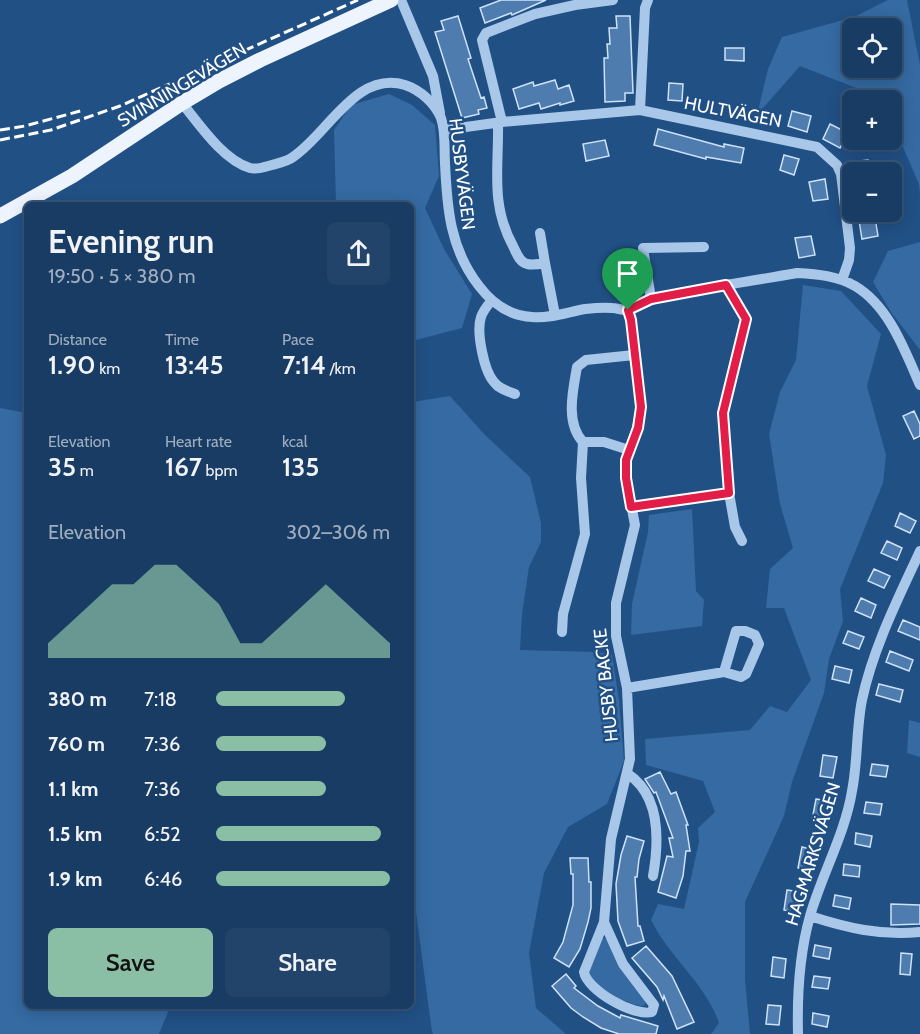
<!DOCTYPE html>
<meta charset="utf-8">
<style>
body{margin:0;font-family:Cabin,sans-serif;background:#22436a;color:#f1f3f6;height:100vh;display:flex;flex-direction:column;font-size:22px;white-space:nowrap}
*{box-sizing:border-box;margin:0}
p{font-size:20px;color:#9fadbf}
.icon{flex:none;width:33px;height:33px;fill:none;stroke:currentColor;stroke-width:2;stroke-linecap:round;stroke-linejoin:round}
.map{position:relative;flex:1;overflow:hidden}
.drawer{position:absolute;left:24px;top:202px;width:390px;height:807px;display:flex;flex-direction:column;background:#193c64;border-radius:9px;box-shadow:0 3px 15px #0003,0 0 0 2px #375678}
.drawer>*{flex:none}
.buttons{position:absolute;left:842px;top:18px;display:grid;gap:12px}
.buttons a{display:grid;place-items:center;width:60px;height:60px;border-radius:9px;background:#193c64;box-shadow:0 3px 15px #0003,0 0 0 2px #375678;font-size:30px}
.pin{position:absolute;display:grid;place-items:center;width:51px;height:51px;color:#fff;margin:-62px -26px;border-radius:50% 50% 50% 0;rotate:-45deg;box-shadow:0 0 6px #0007}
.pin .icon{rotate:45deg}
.round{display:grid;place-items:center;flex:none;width:63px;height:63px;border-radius:9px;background:#22436a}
.overview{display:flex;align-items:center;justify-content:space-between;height:102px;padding:0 24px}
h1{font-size:33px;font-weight:600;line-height:45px}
.stats{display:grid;grid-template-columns:repeat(3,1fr);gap:9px;height:102px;padding:6px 24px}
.stats div{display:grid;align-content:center}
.stats b{font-size:26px;font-weight:600}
.stats small{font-size:16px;font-weight:400}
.stats p{font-size:16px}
.chart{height:168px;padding:12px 24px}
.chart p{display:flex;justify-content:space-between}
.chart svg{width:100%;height:108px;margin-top:6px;fill:#8abfa5;opacity:.7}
.cta{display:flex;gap:12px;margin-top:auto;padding:12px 24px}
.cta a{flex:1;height:69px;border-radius:9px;background:#8abfa5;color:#111;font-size:24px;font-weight:600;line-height:69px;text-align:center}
.cta a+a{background:#22436a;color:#f1f3f6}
ul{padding:0 24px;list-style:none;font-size:20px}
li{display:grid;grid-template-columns:96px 72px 1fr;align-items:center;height:45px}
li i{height:15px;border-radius:8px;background:#8abfa5}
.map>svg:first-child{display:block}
.green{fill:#356aa2;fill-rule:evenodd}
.building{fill:#4e7caf;stroke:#cee2f7;stroke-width:1.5}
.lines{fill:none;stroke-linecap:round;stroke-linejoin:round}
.minor{stroke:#a9c8e9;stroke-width:10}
.major{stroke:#edf4fe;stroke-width:15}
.rail{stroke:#fff;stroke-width:3;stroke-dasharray:10 4.5;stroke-linecap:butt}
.route-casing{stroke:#fff;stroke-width:12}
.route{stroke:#e11d48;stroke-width:8}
.labels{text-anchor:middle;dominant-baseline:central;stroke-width:5;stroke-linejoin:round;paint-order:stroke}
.street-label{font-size:18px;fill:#fff;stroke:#215085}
</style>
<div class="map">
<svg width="920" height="1034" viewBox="0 0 920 1034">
<rect width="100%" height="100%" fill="#215085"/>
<path class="green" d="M888 0H907L920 65V194L919 184 895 129 891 123V100H872L864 91 800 66 757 115 768 69 782 37 854 17ZM852 28H891V68H852Z
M389 94 412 105 435 125 439 176 425 208 444 249 472 294 462 328 416 340 412 402 450 396 485 435 530 477 541 523V542L529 567 522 614 520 650 597 652 612 655 619 700 624 761 607 804 568 827 544 873 529 953 536 1008 566 1034H433L432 1032 411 875V206L336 205 334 130 351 105Z
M920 242V350L891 312 873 282 888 251Z
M803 285 841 291 881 334 867 386 886 455 883 483 840 589 843 621 829 659 824 693 792 782 784 816 745 902V980L750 1034H711L719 1023C706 984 669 957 651 920L658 904 684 909 699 842 698 828 715 812 703 781 646 765 645 739 750 730 770 706 787 712 811 680 784 608H766L770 569 793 548 780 504 769 434 780 392 796 360Z
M0 408 21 412 27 410V1006L170 1007 159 1034H0Z
M692 509 696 591 704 600 702 626 631 635 632 604 648 532 649 515Z
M909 720 920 723V757L907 753Z
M603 938 608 939 646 1002 644 1006C631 1007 586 985 589 969 591 959 599 947 603 938Z"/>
<path class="building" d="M501 0H546L512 15 511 13 485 23 480 8Z
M458 16 471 58 468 59 481 98 484 97 487 108 478 110 479 114 462 118 435 32 444 30 441 21Z
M616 16H630L633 93H625V101L605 102 604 58H608L607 44H610L609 28H617Z
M725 48H744V61L725 60Z
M555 80 558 89 569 85 574 101 560 105V103L541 109 539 103 519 109 513 89 533 82 534 86Z
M669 83 683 84 682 101 668 100Z
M792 111 811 116 807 132 788 126Z
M830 124 848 133 840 148 823 139Z
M658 129 724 147V144L744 148 741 163 706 157V159L654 145Z
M605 140 609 156 586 161 583 144Z
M784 155 799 159 794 175 780 170Z
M868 160 870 172H853L851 162Z
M825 179 828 199 813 201 809 182Z
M874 212 878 236 862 239 858 214Z
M811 236 815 255 799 258 795 238Z
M914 411 920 424V436L914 439 903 416Z
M900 513 916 521 910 533 895 526Z
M887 541 902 548 897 560 881 553Z
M874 569 890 576 884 588 868 581Z
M861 598 876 605 871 618 855 611Z
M903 620 920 627V640L898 631Z
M848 631 864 637 859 649 843 643Z
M890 651 913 660 909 671 886 662Z
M835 666 852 670 849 683 832 679Z
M879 684 903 690 900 702 876 695Z
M823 755 837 757 833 778 820 776Z
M872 764 888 766 886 777 870 775Z
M660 772 671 794 676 792 688 825H686L690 851H686L683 876 676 898 658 892 667 856 673 857 669 838H673L656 792 654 793 645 779Z
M816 799 829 801 826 822 812 820Z
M866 802 882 804 880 815 864 813Z
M856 833 872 836 870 847 855 844Z
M627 836 644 841 639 859 637 877H635L638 926H640L644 941 627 946 618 921 616 884 621 855Z
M802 847 815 850 812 871 798 868Z
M570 858H588L589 882H591V908L588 922 580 949 569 967 554 958 563 942 573 905V874H571Z
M844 864 860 866 859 877 843 875Z
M787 890 801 892 797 913 784 910Z
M835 895 851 898 849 909 833 906Z
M891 904 920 905V924L891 925Z
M815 945 831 948 829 959 813 956Z
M646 946 672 976 694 1022 677 1029 664 996 663 1000 657 987 632 958Z
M901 953 912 954 910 975 900 974Z
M773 957 786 959 784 978 771 976Z
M566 974 576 986 574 988 598 1006 620 1018 621 1015 658 1026 656 1034H619L601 1028 583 1017 571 1008 552 986Z
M814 976 830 978 828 989 812 987Z
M768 1005 781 1006 779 1025 766 1024Z
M813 1013 829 1016 827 1027 812 1024Z"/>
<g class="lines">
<path class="minor" d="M401 0 433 76 440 113
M182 103C199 124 223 160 250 168 257 170 265 167 272 165 279 163 288 161 293 157 328 134 356 70 405 85 420 90 435 103 441 118 446 132 444 148 445 163 447 208 450 249 479 286 492 303 510 316 532 317 549 319 568 312 585 309 594 308 604 307 612 308 617 308 621 310 626 310 636 309 651 298 664 296 708 287 753 281 797 273 817 274 838 276 855 286 889 306 905 351 920 385
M640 110 645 8 648 0
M498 122C499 168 490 204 513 246 516 252 519 262 527 264 532 265 540 264 545 263L555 315
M502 122 482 40 486 33 535 14 575 5 613 0
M444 130 502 122 640 110 817 147 837 165 841 174 850 248 849 260 842 280
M540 233 545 263
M726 286 746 319 723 413 729 493 735 527 742 541
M651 299 643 248 704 247
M491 301C487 306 483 311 481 317 476 332 484 371 494 382 499 389 507 391 515 394
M629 450 604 442H583C565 423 573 390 577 367L586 360 634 355
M631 507 729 493
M562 632 563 614 585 534 581 478 583 442
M627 688 724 672 741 677 746 674 759 644 755 635 745 631H736L724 672
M628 774C661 796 659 842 653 876
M810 916C847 928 881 936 920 932
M604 922 623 964 654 1005 652 1012C634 1017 587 990 584 972L604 922 611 839 630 759 627 688 616 636V603L635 525 626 478V460L637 428 641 407 631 320 628 310
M798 1034C797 994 799 955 810 916 822 874 845 834 852 791 858 761 856 730 862 700 873 648 898 599 920 551"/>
<path class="major" d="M0 216 72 176 182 103 219 81 260 60 391 0"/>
<path class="rail" d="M0 130 25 126 84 110
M0 140 51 130 120 106 358 0"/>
</g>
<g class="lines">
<defs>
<path id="route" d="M726 285 746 319 723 413 729 493 631 507 626 478V460L638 428 641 407 631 320 628 310 651 299Z"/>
</defs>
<use href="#route" class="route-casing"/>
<use href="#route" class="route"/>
</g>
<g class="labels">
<g class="street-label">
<text transform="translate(182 85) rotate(-31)">SVINNINGEVÄGEN</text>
<text transform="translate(733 112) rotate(11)">HULTVÄGEN</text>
<text transform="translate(462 174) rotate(83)">HUSBYVÄGEN</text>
<text transform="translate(606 685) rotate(-96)">HUSBY BACKE</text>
<text transform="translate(813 854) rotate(-73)">HAGMARKSVÄGEN</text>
</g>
</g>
</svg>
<div class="buttons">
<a><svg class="icon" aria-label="locate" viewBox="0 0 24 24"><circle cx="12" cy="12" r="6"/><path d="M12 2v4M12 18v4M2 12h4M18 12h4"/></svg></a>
<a>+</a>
<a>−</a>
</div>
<div class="pin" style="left:628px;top:310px;background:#1e9e55"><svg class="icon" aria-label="arrive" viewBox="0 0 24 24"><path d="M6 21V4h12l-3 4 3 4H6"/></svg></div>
<section class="drawer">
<div class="overview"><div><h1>Evening run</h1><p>19:50 · 5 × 380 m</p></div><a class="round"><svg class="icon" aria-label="share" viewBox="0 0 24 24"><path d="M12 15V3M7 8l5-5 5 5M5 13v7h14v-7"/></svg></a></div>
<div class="stats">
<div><p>Distance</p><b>1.90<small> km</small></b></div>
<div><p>Time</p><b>13:45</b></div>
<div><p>Pace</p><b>7:14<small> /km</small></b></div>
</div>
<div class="stats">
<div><p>Elevation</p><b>35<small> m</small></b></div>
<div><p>Heart rate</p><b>167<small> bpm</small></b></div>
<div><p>kcal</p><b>135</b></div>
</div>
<div class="chart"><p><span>Elevation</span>302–306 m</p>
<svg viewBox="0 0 160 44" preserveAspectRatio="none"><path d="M0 44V38L10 30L20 22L30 14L40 14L50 6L60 6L70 14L80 22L90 38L100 38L110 30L120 22L130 14L140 22L150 30L160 38V44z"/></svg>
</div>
<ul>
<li><b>380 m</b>7:18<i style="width:74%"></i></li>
<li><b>760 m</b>7:36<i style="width:63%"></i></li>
<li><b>1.1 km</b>7:36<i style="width:63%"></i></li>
<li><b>1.5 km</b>6:52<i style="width:95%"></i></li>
<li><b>1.9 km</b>6:46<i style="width:100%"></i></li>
</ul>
<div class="cta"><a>Save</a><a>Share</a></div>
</section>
</div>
